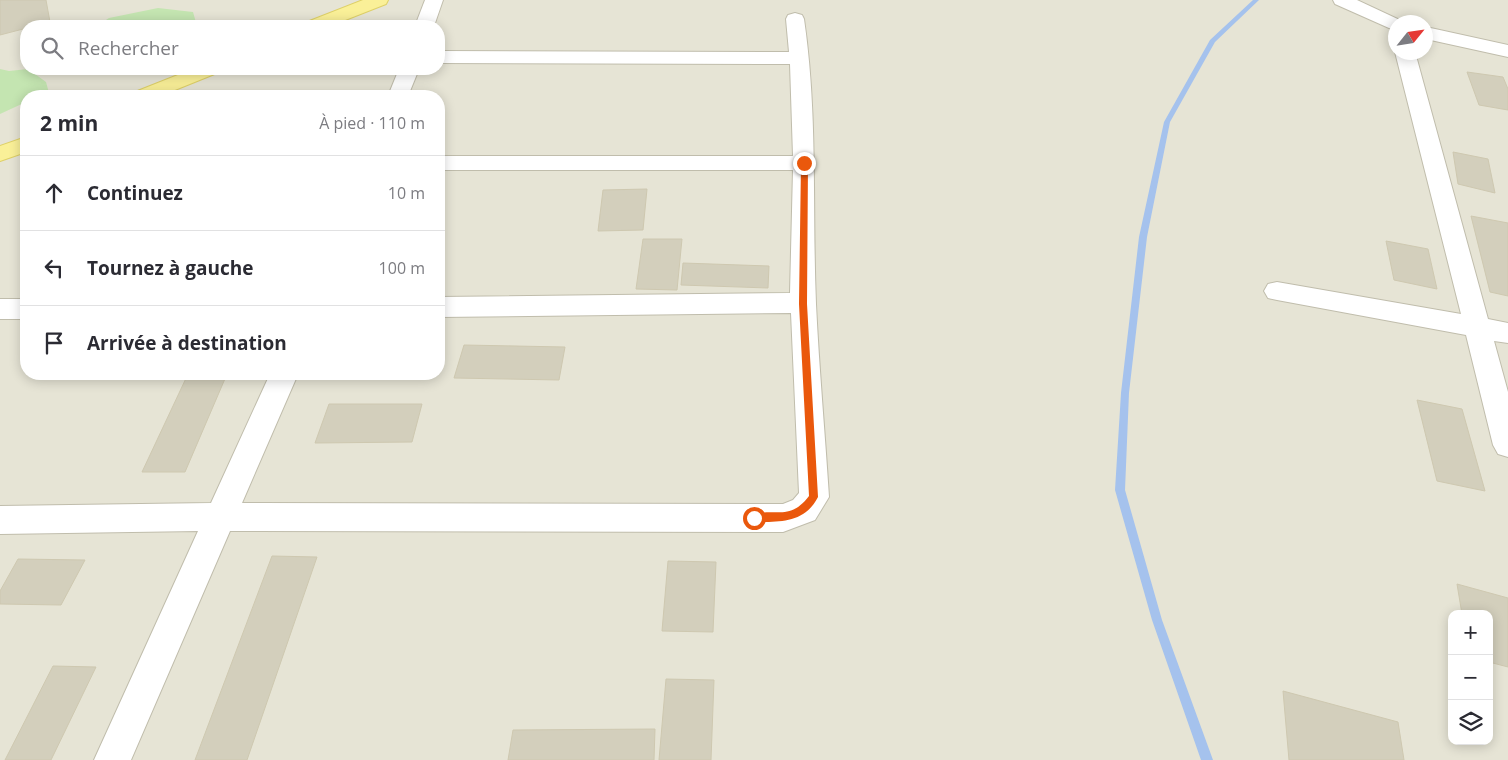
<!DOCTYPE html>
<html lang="fr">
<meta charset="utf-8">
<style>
body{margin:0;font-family:"Open Sans",sans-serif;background:#f7f7f7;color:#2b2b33}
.controls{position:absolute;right:15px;bottom:15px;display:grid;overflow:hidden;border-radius:10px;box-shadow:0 2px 12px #0003}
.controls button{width:45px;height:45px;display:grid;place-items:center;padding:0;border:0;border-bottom:1px solid #e1e1e2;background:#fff;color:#2b2b33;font:25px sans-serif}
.compass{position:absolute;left:1388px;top:15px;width:45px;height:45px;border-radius:50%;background:#fff;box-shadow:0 2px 12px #0003;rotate:60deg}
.stop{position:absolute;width:15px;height:15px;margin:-11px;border:4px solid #ea580c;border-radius:50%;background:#fff}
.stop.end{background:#ea580c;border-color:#fff;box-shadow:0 1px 5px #0008}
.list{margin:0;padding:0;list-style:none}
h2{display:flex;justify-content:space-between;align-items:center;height:65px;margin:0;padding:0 20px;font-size:21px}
h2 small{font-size:16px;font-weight:400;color:#7c7c81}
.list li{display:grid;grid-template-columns:32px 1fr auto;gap:15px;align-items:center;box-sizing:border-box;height:75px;padding:0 20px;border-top:1px solid #e1e1e2}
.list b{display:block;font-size:19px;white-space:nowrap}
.list em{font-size:16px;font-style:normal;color:#7c7c81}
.icon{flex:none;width:28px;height:28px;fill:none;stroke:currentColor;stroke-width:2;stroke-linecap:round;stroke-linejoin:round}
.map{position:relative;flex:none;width:1508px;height:760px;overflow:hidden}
.search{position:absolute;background:#fff;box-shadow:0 2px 12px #0003;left:20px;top:20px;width:425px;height:55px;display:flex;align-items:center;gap:12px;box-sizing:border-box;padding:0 18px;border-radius:20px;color:#7c7c81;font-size:19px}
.panel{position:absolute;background:#fff;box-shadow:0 2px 12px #0003;left:20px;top:90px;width:425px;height:290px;border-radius:20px}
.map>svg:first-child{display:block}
.residential{fill:#e6e4d5;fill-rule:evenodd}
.green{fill:#c4e5b1}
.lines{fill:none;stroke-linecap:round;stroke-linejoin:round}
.stream{fill:#a5c2ed;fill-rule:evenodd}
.building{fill:#d3cfbc;stroke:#cec8b0}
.minor-casing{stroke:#c0bdac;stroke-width:2}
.major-casing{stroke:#ded068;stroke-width:2}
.minor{fill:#fff;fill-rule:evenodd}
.major{fill:#faf098;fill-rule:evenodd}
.route{fill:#ea580c}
</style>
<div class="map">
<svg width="1508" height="760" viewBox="0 0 1508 760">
<rect width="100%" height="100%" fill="#f2f1e6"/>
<path class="residential" d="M0,0h1508v760h-1508zM1396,22h30v30h-30zM26,26h413v43h-413zM26,96h413v278h-413zM1452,614h37v127h-37z"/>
<g class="green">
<path d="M158,8l35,4 4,14h-100l12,-8z"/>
<path d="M0,69l9,2 19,-2 18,13 3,11 -8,3h-15v6l-26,12z"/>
</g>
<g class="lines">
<path class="stream" d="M1253,0h6l-44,42 -45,80 -23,115 -18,156 -4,97 37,130 51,140h-12l-49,-140 -37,-130 6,-97 18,-156 25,-115 46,-82z"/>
</g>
<g class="building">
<path d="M0,0h46l4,22 -50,13z"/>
<path d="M1467,72l36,5 5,12v21l-29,-5z"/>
<path d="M1453,152l35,7 7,34 -37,-9z"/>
<path d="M647,189l-4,41 -45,1 5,-41z"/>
<path d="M1471,216l37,7v73l-18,-4z"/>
<path d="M643,239h39l-5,51 -41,-1z"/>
<path d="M1386,241l42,8 9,40 -43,-9z"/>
<path d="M683,263l86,3 -1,22 -87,-3z"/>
<path d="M464,345l101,2 -6,33 -105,-2z"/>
<path d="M188,374h39l-42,98h-43z"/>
<path d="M1417,400l45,9 23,82 -48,-10z"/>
<path d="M329,404h93l-10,38 -97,1z"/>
<path d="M272,556l45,1 -70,203h-52z"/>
<path d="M18,559l67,1 -24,45 -61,-1v-13z"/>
<path d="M668,561l48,1 -3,70 -51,-1z"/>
<path d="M1457,584l51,14v69l-19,-5v-48h-27z"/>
<path d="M53,666l43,1 -45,93h-46z"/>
<path d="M666,679l48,1 -3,80h-52z"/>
<path d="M1283,691l115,31 6,38h-115z"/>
<path d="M655,729l-1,31h-146l5,-30z"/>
</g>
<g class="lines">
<g class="minor-casing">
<g id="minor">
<path d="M425,0h18l-9,26h-19z"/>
<path d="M1333,0h24l47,22h-8v8l-7,-2 -54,-24z"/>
<path d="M795,13l7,2 2,4c14,95 8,189 12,285 3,64 9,129 13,193l-14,23 -32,12 -553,-1 -99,229h-37l104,-229 -198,3v-28l211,-3 59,-129h28l-56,129 541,1 10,-4 6,-7 -8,-180 -352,4v-20l351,-4 3,-123h-354v-14h354l-3,-92 -351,-1v-12l350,1 -3,-33 2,-4z"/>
<path d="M1426,27l82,18v12l-82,-18z"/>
<path d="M1395,52h20l73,267 20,4v20l-14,-2 14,51v65l-10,-3 -5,-9 -27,-110 -189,-35 -9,-2 -4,-7 4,-7 9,-2 184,32z"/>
<path d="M399,69h20l-11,27h-20z"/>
<rect x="0" y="299" width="26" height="20"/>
</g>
</g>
<g class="major-casing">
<g id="major">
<path d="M363,0h25l-2,4 -56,22h-26l3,-4z"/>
<path d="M193,69h27l-3,4 -57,23h-28l3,-4z"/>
<path d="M26,137v15l-26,9v-15z"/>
</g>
</g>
<use href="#minor" class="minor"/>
<use href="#major" class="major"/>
</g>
<path class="route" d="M804,161l4,2 -1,141 11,193c-13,26 -38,25 -64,25l-3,-1v-6c25,-8 38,7 58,-19l-10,-192 2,-141z"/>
</svg>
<div class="controls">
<button>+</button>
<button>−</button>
<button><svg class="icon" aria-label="layers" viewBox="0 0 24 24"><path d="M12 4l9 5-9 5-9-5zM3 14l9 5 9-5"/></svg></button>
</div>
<svg class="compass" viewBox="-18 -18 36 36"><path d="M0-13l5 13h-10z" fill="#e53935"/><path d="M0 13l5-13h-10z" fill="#7c7c81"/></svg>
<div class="stop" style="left:754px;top:518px"></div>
<div class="stop end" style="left:804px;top:163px"></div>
<div class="search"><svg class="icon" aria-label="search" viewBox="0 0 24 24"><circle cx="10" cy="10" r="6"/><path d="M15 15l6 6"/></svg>Rechercher</div>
<section class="panel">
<h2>2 min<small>À pied · 110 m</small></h2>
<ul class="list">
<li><svg class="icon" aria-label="ahead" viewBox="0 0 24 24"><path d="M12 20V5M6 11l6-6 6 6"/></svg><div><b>Continuez</b></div><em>10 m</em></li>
<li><svg class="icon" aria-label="left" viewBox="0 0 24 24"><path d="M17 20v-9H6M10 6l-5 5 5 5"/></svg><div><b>Tournez à gauche</b></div><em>100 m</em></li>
<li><svg class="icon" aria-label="arrive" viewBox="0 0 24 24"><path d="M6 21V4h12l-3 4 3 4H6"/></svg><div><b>Arrivée à destination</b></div></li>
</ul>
</section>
</div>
